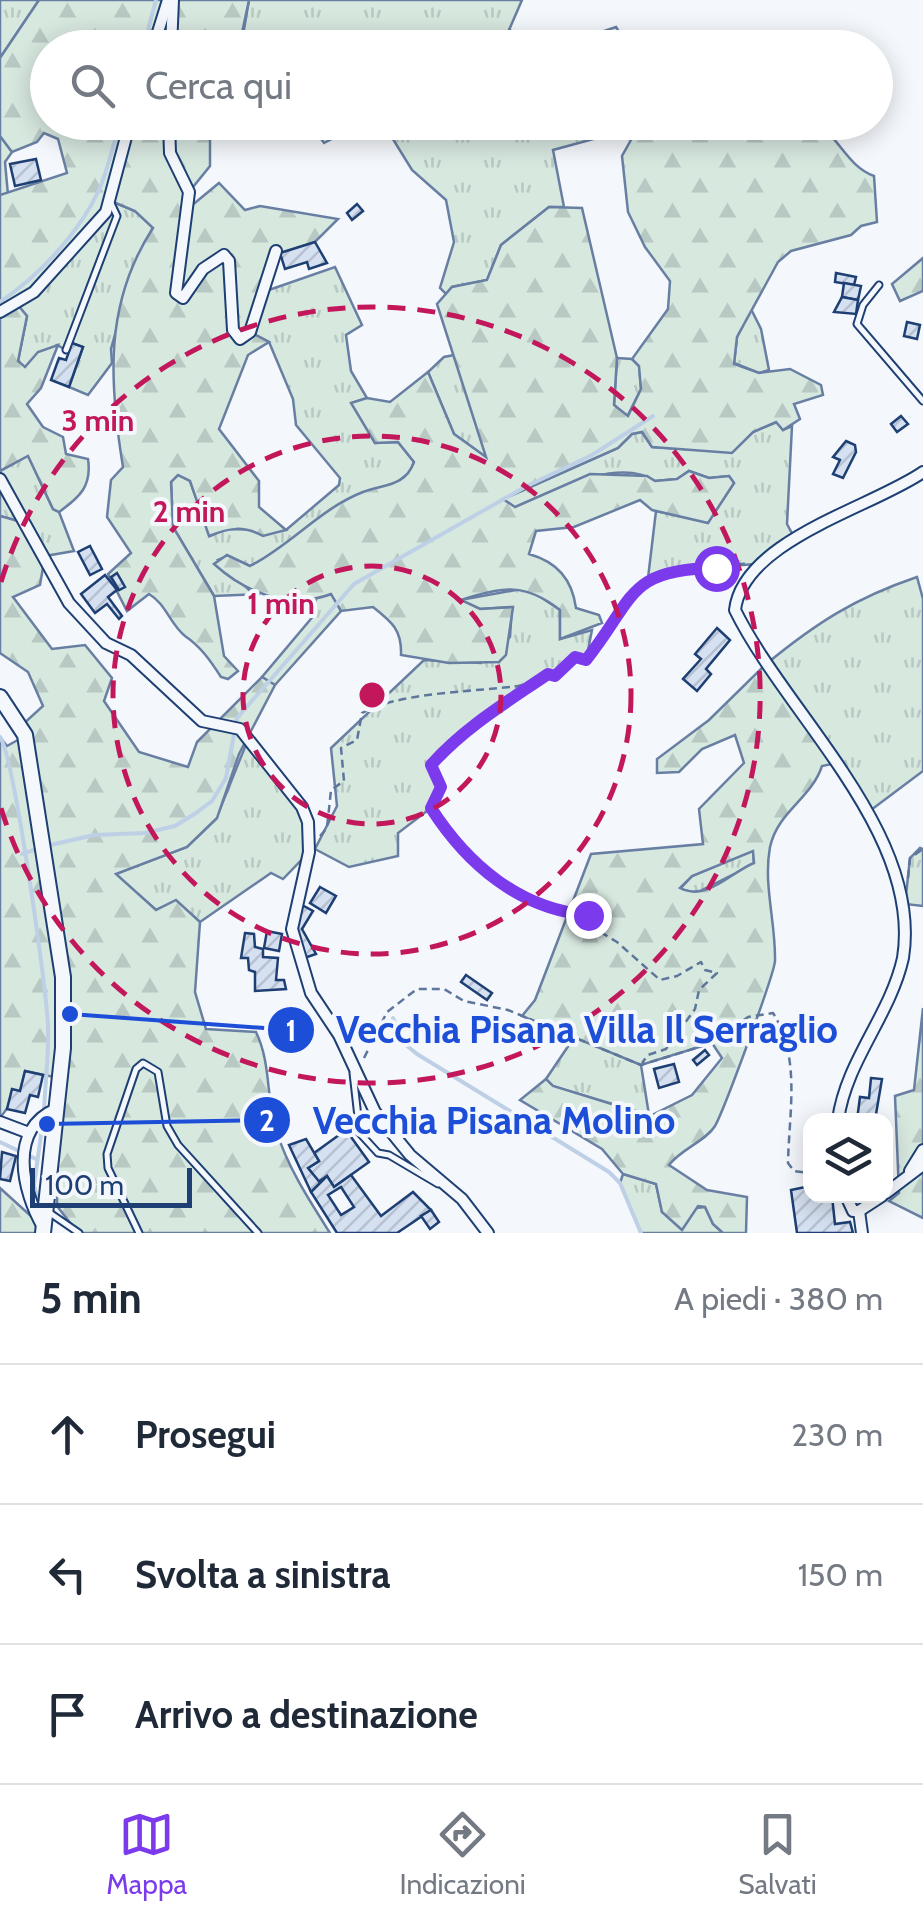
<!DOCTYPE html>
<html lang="it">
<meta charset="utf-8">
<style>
body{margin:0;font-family:Cabin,sans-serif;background:#f2f2f3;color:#1f2937}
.controls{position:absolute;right:30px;bottom:30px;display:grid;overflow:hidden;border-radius:20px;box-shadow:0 5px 25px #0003}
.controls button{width:90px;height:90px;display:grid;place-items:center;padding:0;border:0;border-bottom:2px solid #e0e1e3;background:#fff;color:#1f2937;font:50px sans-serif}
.scale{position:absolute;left:30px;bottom:25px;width:162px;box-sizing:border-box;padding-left:10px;border:5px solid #1d3f73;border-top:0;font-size:28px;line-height:35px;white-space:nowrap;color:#1d3f73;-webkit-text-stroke:8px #f4f7fb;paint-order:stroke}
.stop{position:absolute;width:30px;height:30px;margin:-22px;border:8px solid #7c3aed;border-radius:50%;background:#fff}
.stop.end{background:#7c3aed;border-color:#fff;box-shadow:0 2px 10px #0008}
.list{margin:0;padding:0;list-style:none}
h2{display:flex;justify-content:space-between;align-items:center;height:130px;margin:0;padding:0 40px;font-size:42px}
h2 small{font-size:32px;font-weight:400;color:#747a83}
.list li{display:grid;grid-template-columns:65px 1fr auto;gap:30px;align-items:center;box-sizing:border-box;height:140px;padding:0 40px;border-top:2px solid #e0e1e3}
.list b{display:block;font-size:38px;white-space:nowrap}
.list em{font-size:32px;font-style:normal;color:#747a83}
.icon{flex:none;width:55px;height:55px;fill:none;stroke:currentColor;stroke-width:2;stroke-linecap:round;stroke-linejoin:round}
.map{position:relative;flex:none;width:923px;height:1233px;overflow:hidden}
.search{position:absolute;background:#fff;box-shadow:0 5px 25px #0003;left:30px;right:30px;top:30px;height:110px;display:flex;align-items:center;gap:25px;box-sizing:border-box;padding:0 35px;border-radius:55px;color:#747a83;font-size:38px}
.sheet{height:550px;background:#fff}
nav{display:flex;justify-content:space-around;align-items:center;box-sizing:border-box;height:140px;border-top:2px solid #e0e1e3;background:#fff;font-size:28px;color:#747a83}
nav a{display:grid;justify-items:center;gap:5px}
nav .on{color:#7c3aed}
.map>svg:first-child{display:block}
.grass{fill:url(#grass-tufts);stroke:#687fa3;stroke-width:2.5}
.forest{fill:url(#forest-firs);stroke:#687fa3;stroke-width:2.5;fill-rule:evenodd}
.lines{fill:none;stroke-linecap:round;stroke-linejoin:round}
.stream{stroke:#bed0e5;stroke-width:4}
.building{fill:url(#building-hatch);stroke:#1d3f73;stroke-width:2.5;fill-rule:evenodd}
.service-casing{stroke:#1d3f73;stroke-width:9}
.minor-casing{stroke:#1d3f73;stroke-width:14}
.secondary-casing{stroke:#1d3f73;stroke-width:18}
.path{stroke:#5e769c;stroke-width:2.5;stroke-dasharray:8 5;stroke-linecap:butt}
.service{stroke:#f4f7fb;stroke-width:5}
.minor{stroke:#f4f7fb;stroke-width:10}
.secondary{stroke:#f4f7fb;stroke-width:14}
.route{stroke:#7c3aed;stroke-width:12}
.ring{fill:none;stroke:#c2185b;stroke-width:5;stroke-dasharray:18 12}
.centre{fill:#c2185b;stroke:#f4f7fb;stroke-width:5}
.ring-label{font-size:30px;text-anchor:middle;font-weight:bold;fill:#c2185b;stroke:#f4f7fb;stroke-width:8;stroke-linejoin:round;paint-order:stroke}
.leader{fill:none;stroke:#1d4ed8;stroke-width:4}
.callout-dot{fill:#1d4ed8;stroke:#f4f7fb;stroke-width:4}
.mark-label{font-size:30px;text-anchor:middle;font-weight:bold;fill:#fff}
.callout-label{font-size:38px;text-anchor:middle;font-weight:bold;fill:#1d4ed8;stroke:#f4f7fb;stroke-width:8;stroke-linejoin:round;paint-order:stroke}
</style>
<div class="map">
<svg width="923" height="1233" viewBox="0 0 923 1233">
<defs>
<pattern id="grass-tufts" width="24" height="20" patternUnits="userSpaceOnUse" patternTransform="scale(2.5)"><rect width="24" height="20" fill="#d7e8df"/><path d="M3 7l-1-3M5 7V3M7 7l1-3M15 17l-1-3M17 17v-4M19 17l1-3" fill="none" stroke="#b8c8c3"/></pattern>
<pattern id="forest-firs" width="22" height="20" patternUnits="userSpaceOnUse" patternTransform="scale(2.5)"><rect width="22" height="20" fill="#d7e8df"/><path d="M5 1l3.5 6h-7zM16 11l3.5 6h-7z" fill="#b8c8c3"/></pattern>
<pattern id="building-hatch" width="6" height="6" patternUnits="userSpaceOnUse" patternTransform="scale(2.5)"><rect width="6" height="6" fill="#d5e0f0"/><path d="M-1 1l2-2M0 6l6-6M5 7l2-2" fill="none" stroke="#b6c1d1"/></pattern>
</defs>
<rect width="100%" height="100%" fill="#f4f7fb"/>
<g class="grass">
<path d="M0,0h39l-39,58z"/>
<path d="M249,0h273l-13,30 36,17 -295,1 -8,-7z"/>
<path d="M616,27l13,20h-73z"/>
<path d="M310,123h53l-39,20z"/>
<path d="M383,123h279l-19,3 -15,13 -9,-7 -66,18 11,57h-15l-48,38 -14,35 -35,7 -6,7 -6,-6 14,-46 -8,-42 -34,-30z"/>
<path d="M0,136l12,16 -7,10 3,33h-8z"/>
<path d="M108,200l27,11 18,16 -21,47 -21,75 1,14 -24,32 -19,-8 14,-40 -14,-5 -3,8 -9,-5 -33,23 -6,-7 9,-45 -10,-11z"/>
<path d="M335,267l27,58 -16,10 5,36 16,27 -15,5 23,40 23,-1 16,20 -4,10 -15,12 -42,13 -88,61 -15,8 -23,-10 -9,4 32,31 10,3 -46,2 -41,-69 -2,-46 7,-6 12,6 20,55 16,-7 60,1 53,-45 1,-7 -44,-53 -3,-26 -24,-57 -19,-10 13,-40z"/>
<path d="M751,309l10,20 8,41 -10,3 -25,-10 3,-26z"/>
<path d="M454,355l33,103 -33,-24 -26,-62 16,-15z"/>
<path d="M617,358l15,1 7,7 2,23 -14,28 -13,-12z"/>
<path d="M777,422l6,8 9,-4 -5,98 7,13 -38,27 -91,7 -17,7 8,-67 52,11 26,-39 -5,-7 -20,2 -20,-7 -12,8 -22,2c-37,-25 -104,11 -140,27l-12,-9 115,-51 14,-14 10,-2 10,15 80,5 21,-20z"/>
<path d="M28,455l25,54 6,3 15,39 -29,5 -20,-33 -25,-7v-45z"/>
<path d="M917,577l6,22v172l-52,39 -106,-145c51,-42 90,-67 152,-88z"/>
<path d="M527,588l33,22v29l32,-9 -6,30 -11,-3 -20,19c-27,-6 -104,67 -123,89l9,22 -10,21 -33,25v23l-49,11 -34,-18 22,-43 -6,-58 93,-88 57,3 29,-26 2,-30 -32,2 -20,-9z"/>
<path d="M332,594l9,17 -66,74 -13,-8 53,-63 1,-16z"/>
<path d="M249,737l53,70 7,45 -26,27 -12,-6 -71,49 -24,-21 -20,9 -41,-36 72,-27 29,-28z"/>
<path d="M920,848l3,1v57l-18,-2 5,-46z"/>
<path d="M753,850l1,14 -58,29 -16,-4 12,-13z"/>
<path d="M579,1038l62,27 8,50 -97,-29 -6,-7 23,-34z"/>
<path d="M623,1174l33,10 6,28 43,-5 8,17 10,9h-82l-21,-50z"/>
</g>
<g class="forest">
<path d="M39,0h210l-10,47h-20l-6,-6 -3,7h-162v74l162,1v43l-21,26 1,15 29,-24 26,27 15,-4 78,13 -23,23 -35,11 -30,79 19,10 -21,13 -29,74 40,52v26l27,23 -23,6c-20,-11 -34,-8 -54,0l-19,-55 -12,-6 -7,7 2,45 41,69 10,60 14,15 -10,8 -7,-2c-11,-17 -20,-30 -36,-41 -15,-12 -19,-32 -36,-42l-22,17 -19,-37 23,-21 -24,-36 4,-37 12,-13c-14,-85 -19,-164 30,-239l-18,-17 -26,-11 -3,12 -88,93 9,11 -9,45 7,6 13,-15 20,-7 -17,43 -14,16 16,23 20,10 3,17 22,5c4,27 -8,38 -29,53l-6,-3 -25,-53 -28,15v-276l67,-22 -9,-34 -14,-6 -7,9 -25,10 -12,-16v-78z"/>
<path d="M662,122l93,1c17,13 41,5 61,0 23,14 32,44 58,53l3,46 -16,4 -10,9 -60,16 -13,11 -41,75 -3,27 25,9 31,-4 31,16 2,10 -29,9 6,15 -17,11 -7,-8 -23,10 -21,21 -80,-6 -10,-15 -10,2 -14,14 -115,51 12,8 75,-33 57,2 8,5 22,-2 12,-8 20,7 20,-2 5,7 -26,40 -56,-13 -12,-10 -66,27 -38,4 -7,23c28,8 43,25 47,54l23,7 3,8 -42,16v-29c-34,-27 -57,-24 -99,-10l19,9 33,-2 -7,48 -7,7 -50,1 -48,-8c1,-25 -9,-33 -28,-48l-32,4 -10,-17c-42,16 -85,-1 -117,-30l13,-9 23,11c40,-20 71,-58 113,-74 21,-8 42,-5 51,-30l-16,-20 -23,1 -24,-40 16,-5 23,4 38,-30 26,62 32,23 -49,-153 15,-17 35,-7 14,-35 48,-38 33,1 35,150 -3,47 14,11 13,-27 -2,-23 -7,-7 36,-50 2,-28 -25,-34 -17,-35 -6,-56 14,-25z"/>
<path d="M923,258v33l-23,10 -8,-17z"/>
<path d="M0,516l25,7 20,33 -5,29 -27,12 39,52 33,-4 27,33 -8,23 35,51 49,15 9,-25 65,-65 13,8 -36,69 -22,64 -30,29 -71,27 40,36 20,-10 24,22 -5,70 11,37 50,3c15,31 10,65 20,98 12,38 33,70 54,103h-252l-21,-27 2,-128 -34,-7 -5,20 -20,27v-381l7,9 18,-10 -4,-10 22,-20 -15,-34 -28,-19z"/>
<path d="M765,665l72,98 -15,3c-11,33 -44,45 -52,81 -7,38 6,76 5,114 -1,14 -51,149 -60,165 -9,15 -34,23 -46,39l38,25 40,7 -1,36h-23l-10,-9 -8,-17 -7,-1 -16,24 -20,-18 -6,-28 -33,-10 -21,-25 -82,-49 26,-21 7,7 97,30 42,-21 30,-37 -10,-15 -71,22 -119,-49 13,-16 56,-146 112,-10 -4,-35 45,-46 -9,-28 -33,14 -23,23 -22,1v-14l52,-39zM753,851l1,12c-23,9 -47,39 -74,25l12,-12z"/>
<path d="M923,1008v210l-34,-17 10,-8 -4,-97 19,-6z"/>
<path d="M0,1188l43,39v6h-43z"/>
</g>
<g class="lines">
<g class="stream">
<path d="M143,48l13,-48"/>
<path d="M0,302c39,-26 79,-69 99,-112 9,-20 14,-46 21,-68"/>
<path d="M0,737c14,19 47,254 48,289 1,29 -3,57 -4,86"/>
<path d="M46,846l48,-11 51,-2 30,-7 21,-13 16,-12 14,-23 11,-60 117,-134 171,-97 67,-32 61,-39"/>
<path d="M22,854l15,-5"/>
<path d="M393,1018l13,27 11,9 192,118 11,11 21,50"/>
<path d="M0,1142l36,17"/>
<path d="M38,1201l-4,-16 9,-64"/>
</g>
</g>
<g class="building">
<path d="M655,33l6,4 3,-4 19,15h-35z"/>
<path d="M36,159l5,21 -26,6 -5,-22z"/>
<path d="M357,204l6,7 -11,9 -5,-7z"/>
<path d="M315,242l12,21 -18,6 -2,-7 -22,7 -5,-16z"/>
<path d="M836,273l20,4 -2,8 -19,-3z"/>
<path d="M844,283l17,3 -3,14 -16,-3z"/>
<path d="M842,297l16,3 -2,14 -22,-2z"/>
<path d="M907,322l13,3 -3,14 -13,-3z"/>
<path d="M72,343l11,4 -14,40 -18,-7 8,-22 7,2z"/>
<path d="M901,416l7,8 -11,8 -6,-8z"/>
<path d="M846,441l9,4 1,7 -13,26 -10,-4 7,-14 -7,-3z"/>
<path d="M90,546l12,23 -12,6 -12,-23z"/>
<path d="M117,573l8,14 -6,3 -8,-13z"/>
<path d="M105,575l12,15 -9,7 14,19 -3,3 -12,-15 -12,9 -14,-19z"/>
<path d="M717,628l13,12 -24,29 5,5 -14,17 -14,-12 18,-20 -6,-5z"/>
<path d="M320,887l16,9 -10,17 -16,-10z"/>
<path d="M302,905l11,6 -11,18 14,25 -15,5 -7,-36z"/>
<path d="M267,931l15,3 -3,17 -15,-3z"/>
<path d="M245,933l9,1 1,13 8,2v8l15,1 -2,22h8l2,9 -31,2v-19l-6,-2 -1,-12h-7z"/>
<path d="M466,975l26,18 -5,7 -26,-18z"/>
<path d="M705,1050l4,5 -12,10 -4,-5z"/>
<path d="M674,1064l5,18 -20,6 -5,-19z"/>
<path d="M25,1071l18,4 -5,22 -8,-2 -5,18 -18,-4 5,-20 8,2z"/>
<path d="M871,1078l11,1 -7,41h-18l3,-23 9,1z"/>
<path d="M346,1130l23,32 -35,25 -7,-11 -9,6 -10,-14 11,-7 -5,-8z"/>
<path d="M306,1139l13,22 -11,7 14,17 -11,7 -22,-47z"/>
<path d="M2,1152l14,4 -6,25 -10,-2z"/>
<path d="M351,1175l30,41 32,-24 18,18 -34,23h-60l-26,-41 16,-16 7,11zM341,1187l13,20 -13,8 -13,-20z"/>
<path d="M810,1186v10h22l3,28 15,-2 3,11h-56l-6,-43z"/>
<path d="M431,1210l8,12 -9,7 -9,-13z"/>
</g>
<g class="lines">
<g class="service-casing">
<g id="service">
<path d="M879,285l-16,20 -6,19 66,77"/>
<path d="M66,350l51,-134 -7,-15"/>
<path d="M353,1073l5,44 -3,11 23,25 11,2 49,29"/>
<path d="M47,1211l32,22"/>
<path d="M139,1233l-31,-65 -1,-14 29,-85 7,-6 15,9 9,54 11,19 80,88"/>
</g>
</g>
<g class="minor-casing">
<g id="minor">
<path d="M153,48l15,-48"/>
<path d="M171,48l2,-48"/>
<path d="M169,122l1,31 19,39 -13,101 7,5 20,-29 21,-14 5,6 4,69 7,9 10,-7 26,-81"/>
<path d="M0,312l34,-20 72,-80 24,-90"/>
<path d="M0,479l69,124 37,40 25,12 71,66 38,8 62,78 6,15 1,30 -17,77 19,64 28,42 36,77 35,43 52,44 26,34"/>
<path d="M838,1120c8,-59 52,-104 65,-162 20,-125 -117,-244 -168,-348 8,-70 138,-103 188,-138"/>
<path d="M0,1122l29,11"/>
<path d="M910,1171l13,-21"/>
<path d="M886,1193l37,-28"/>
<path d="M846,1196l7,15h6l3,22"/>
<path d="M859,1211l23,-15"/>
<path d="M43,1227c-21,-36 -35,-98 13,-118"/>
</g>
</g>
<g class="secondary-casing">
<path id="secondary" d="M0,697l25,38 38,242v71l-20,185"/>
</g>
<g class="path">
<path d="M524,685l-75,60 -18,20 10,22 -10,21c37,56 87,101 157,107l4,12 25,15 43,38 17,-4 24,-14 4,8 12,3 -18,17 -4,19 -29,40 -18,6 -6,8"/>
<path d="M320,836l7,-8 4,-38 13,-9 -3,-33 16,-8 5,-27c38,-21 110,-21 156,-27 13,-2 25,-13 37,-10l20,-19 11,3c46,-57 39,-89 123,-92 13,0 25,-5 39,-4"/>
<path d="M908,878l2,-20 13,-9"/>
<path d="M364,1058l23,-46 30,-23h27l20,12 44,9 133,55 71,-22 36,-26 25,-4c28,45 16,99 15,150l6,8 16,2"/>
</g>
<use href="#service" class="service"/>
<use href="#minor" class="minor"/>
<use href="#secondary" class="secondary"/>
</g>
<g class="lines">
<path class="route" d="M588,915c-69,-6 -121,-51 -157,-107l10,-21 -10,-22c34,-38 76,-63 117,-91l7,2 20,-19 11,3c49,-61 40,-91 130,-92"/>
</g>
<g class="ring">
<circle cx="372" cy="695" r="129"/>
<circle cx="372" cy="695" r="259"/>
<path d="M1 582A388 388 0 1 1 1 808"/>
</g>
<circle cx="372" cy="695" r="15" class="centre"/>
<g class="ring-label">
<text x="98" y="431">3 min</text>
<text x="189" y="522">2 min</text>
<text x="281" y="614">1 min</text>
</g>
<path class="leader" d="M70 1014L291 1030M47 1124L267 1120"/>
<g class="callout-dot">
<circle cx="70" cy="1014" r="10"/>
<circle cx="47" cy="1124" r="10"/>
<circle cx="291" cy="1030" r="25"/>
<circle cx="267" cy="1120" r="25"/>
</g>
<g class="mark-label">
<text x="291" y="1041">1</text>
<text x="267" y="1131">2</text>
</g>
<g class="callout-label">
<text x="587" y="1043">Vecchia Pisana Villa Il Serraglio</text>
<text x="494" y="1134">Vecchia Pisana Molino</text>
</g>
</svg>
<div class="controls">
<button><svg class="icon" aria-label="layers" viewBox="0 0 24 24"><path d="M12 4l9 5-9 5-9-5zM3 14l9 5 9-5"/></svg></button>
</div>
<div class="scale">100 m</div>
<div class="stop" style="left:716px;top:568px"></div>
<div class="stop end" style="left:588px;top:915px"></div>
<div class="search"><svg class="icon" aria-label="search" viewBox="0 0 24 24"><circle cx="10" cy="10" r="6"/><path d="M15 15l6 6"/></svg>Cerca qui</div>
</div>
<section class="sheet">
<h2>5 min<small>A piedi · 380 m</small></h2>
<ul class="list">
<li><svg class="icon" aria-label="ahead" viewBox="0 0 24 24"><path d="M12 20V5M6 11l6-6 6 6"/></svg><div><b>Prosegui</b></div><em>230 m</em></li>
<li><svg class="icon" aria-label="left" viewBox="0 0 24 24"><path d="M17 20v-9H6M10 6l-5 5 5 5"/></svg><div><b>Svolta a sinistra</b></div><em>150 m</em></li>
<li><svg class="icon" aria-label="arrive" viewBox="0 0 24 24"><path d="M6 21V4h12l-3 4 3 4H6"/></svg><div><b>Arrivo a destinazione</b></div></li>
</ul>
</section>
<nav>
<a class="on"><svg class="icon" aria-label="map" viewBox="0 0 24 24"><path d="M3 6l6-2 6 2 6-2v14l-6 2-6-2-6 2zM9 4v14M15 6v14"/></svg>Mappa</a>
<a><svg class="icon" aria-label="directions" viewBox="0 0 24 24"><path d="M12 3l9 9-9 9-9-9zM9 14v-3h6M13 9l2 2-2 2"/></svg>Indicazioni</a>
<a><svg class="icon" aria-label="saved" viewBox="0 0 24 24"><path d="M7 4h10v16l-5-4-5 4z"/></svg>Salvati</a>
</nav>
